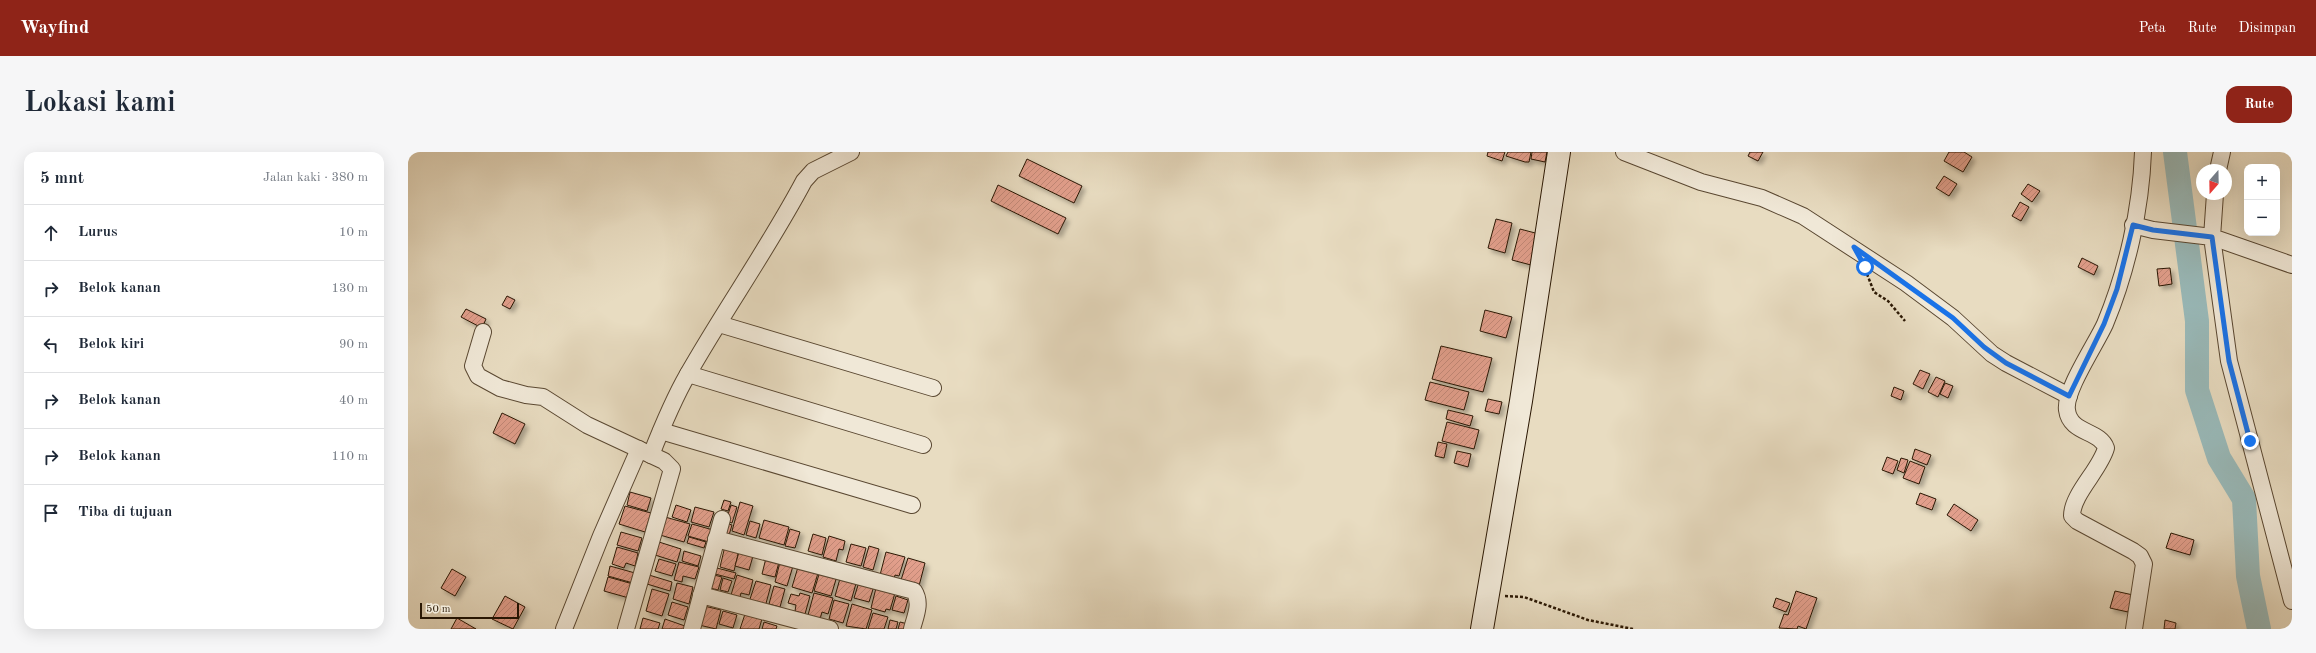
<!DOCTYPE html>
<html lang="id">
<meta charset="utf-8">
<style>
body{margin:0;font-family:"Old Standard TT",serif;background:#f6f6f7;color:#1f2937}
.controls{position:absolute;right:12px;top:12px;display:grid;overflow:hidden;border-radius:8px;box-shadow:0 4px 16px #0002}
.controls button{width:36px;height:36px;display:grid;place-items:center;padding:0;border:0;border-bottom:1px solid #e0e1e3;background:#fff;color:#1f2937;font:20px sans-serif}
.compass{position:absolute;left:1788px;top:12px;width:36px;height:36px;border-radius:50%;background:#fff;box-shadow:0 4px 16px #0002;rotate:200deg}
.scale{position:absolute;left:12px;bottom:10px;width:99px;box-sizing:border-box;padding-left:4px;border:2px solid #2a1703;border-top:0;font-size:11px;line-height:14px;white-space:nowrap;color:#2a1703;-webkit-text-stroke:3px #f0e8d7;paint-order:stroke}
.stop{position:absolute;width:12px;height:12px;margin:-9px;border:3px solid #1a73e8;border-radius:50%;background:#fff}
.stop.end{background:#1a73e8;border-color:#fff;box-shadow:0 1px 4px #0008}
.list{margin:0;padding:0;list-style:none}
h2{display:flex;justify-content:space-between;align-items:center;height:52px;margin:0;padding:0 16px;font-size:17px}
h2 small{font-size:13px;font-weight:400;color:#747a83}
.list li{display:grid;grid-template-columns:26px 1fr auto;gap:12px;align-items:center;box-sizing:border-box;height:56px;padding:0 16px;border-top:1px solid #e0e1e3}
.list b{display:block;font-size:15px;white-space:nowrap}
.list em{font-size:13px;font-style:normal;color:#747a83}
.icon{flex:none;width:22px;height:22px;fill:none;stroke:currentColor;stroke-width:2;stroke-linecap:round;stroke-linejoin:round}
.map{position:relative;flex:none;width:1884px;height:477px;overflow:hidden;border-radius:12px}
header{display:flex;align-items:center;gap:24px;box-sizing:border-box;height:56px;padding:0 20px;background:#8f2418;color:#fff}
header strong{font-size:19px}
nav{display:flex;gap:22px;margin-inline-start:auto;font-size:14px}
.intro{display:flex;align-items:center;justify-content:space-between;box-sizing:border-box;height:96px;padding:0 24px}
h1{margin:0;font-size:28px}
.button{padding:10px 18px;border-radius:12px;background:#8f2418;color:#fff;font-size:14px;font-weight:700}
main{display:flex;gap:24px;padding:0 24px}
aside{flex:1;background:#fff;border-radius:12px;box-shadow:0 4px 16px #0002}
.map>svg:first-child{display:block}
.lines{fill:none;stroke-linecap:round;stroke-linejoin:round}
.river{stroke:#99baba;stroke-width:24}
.building{fill:url(#building-hatch);stroke:#2a1703;filter:url(#shadow)}
.minor-casing{stroke:#5a4832;stroke-width:18}
.secondary-casing{stroke:#2a1703;stroke-width:24}
.path{stroke:#2a1703;stroke-width:2.5;stroke-dasharray:3 2;stroke-linecap:butt}
.minor{stroke:#f0e8d7;stroke-width:16}
.secondary{stroke:#f0e8d7;stroke-width:22}
.route{stroke:#1a73e8;stroke-width:5}
</style>
<header>
<strong>Wayfind</strong>
<nav><a>Peta</a><a>Rute</a><a>Disimpan</a></nav>
</header>
<div class="intro"><h1>Lokasi kami</h1><a class="button">Rute</a></div>
<main>
<aside>
<h2>5 mnt<small>Jalan kaki · 380 m</small></h2>
<ul class="list">
<li><svg class="icon" aria-label="ahead" viewBox="0 0 24 24"><path d="M12 20V5M6 11l6-6 6 6"/></svg><div><b>Lurus</b></div><em>10 m</em></li>
<li><svg class="icon" aria-label="right" viewBox="0 0 24 24"><path d="M7 20v-9h11M14 6l5 5-5 5"/></svg><div><b>Belok kanan</b></div><em>130 m</em></li>
<li><svg class="icon" aria-label="left" viewBox="0 0 24 24"><path d="M17 20v-9H6M10 6l-5 5 5 5"/></svg><div><b>Belok kiri</b></div><em>90 m</em></li>
<li><svg class="icon" aria-label="right" viewBox="0 0 24 24"><path d="M7 20v-9h11M14 6l5 5-5 5"/></svg><div><b>Belok kanan</b></div><em>40 m</em></li>
<li><svg class="icon" aria-label="right" viewBox="0 0 24 24"><path d="M7 20v-9h11M14 6l5 5-5 5"/></svg><div><b>Belok kanan</b></div><em>110 m</em></li>
<li><svg class="icon" aria-label="arrive" viewBox="0 0 24 24"><path d="M6 21V4h12l-3 4 3 4H6"/></svg><div><b>Tiba di tujuan</b></div></li>
</ul>
</aside>
<div class="map">
<svg width="1884" height="477" viewBox="0 0 1884 477">
<defs>
<pattern id="building-hatch" width="6" height="6" patternUnits="userSpaceOnUse"><rect width="6" height="6" fill="#e29f8c"/><path d="M-1 1l2-2M0 6l6-6M5 7l2-2" fill="none" stroke="#c28877"/></pattern>
<filter id="shadow"><feDropShadow dx="3.5" dy="3.5" stdDeviation="2" flood-color="#0004"/></filter>
</defs>
<rect width="100%" height="100%" fill="#e8dcc1"/>
<filter id="stains"><feTurbulence type="fractalNoise" baseFrequency=".005" numOctaves="4"/><feColorMatrix values="0 0 0 0 .2 0 0 0 0 .09 0 0 0 0 .02 0 0 0 .5 -.17"/></filter>
<radialGradient id="worn" r=".72"><stop offset=".6" stop-color="#630" stop-opacity="0"/><stop offset="1" stop-color="#630" stop-opacity=".3"/></radialGradient>
<g class="lines">
<path class="river" d="M1767,0l22,169v69l22,68 25,41 4,77 11,53"/>
</g>
<g class="building">
<path d="M1080,0h17l-3,9 -15,-5z"/>
<path d="M1100,0h23l-2,10h-4l-19,-6z"/>
<path d="M1124,0h15l-2,10 -14,-3z"/>
<path d="M1342,0h13l-5,9 -10,-5z"/>
<path d="M1541,0h15l8,5 -9,15 -19,-11z"/>
<path d="M619,7l55,27 -8,17 -55,-27z"/>
<path d="M1536,24l13,8 -8,12 -13,-8z"/>
<path d="M1620,32l12,7 -8,11 -11,-8z"/>
<path d="M590,33l68,33 -8,16 -67,-33z"/>
<path d="M1612,50l9,5 -8,14 -9,-5z"/>
<path d="M1088,67l16,4 -7,30 -17,-5z"/>
<path d="M1112,77l19,5 -8,31 -19,-5z"/>
<path d="M1674,106l16,8 -4,9 -16,-8z"/>
<path d="M1762,116l2,16 -13,2 -2,-17z"/>
<path d="M99,144l8,4 -5,9 -8,-4z"/>
<path d="M58,157l20,10 -4,9 -21,-11z"/>
<path d="M1077,158l27,7 -6,21 -26,-7z"/>
<path d="M1033,194l51,12 -9,34 -51,-13z"/>
<path d="M1512,218l10,4 -7,15 -10,-5z"/>
<path d="M1528,225l9,4 -7,16 -10,-5z"/>
<path d="M1022,230l39,10 -5,18 -39,-10z"/>
<path d="M1537,231l8,3 -5,12 -8,-4z"/>
<path d="M1486,235l10,4 -3,9 -10,-4z"/>
<path d="M1080,247l14,3 -3,12 -14,-3z"/>
<path d="M1040,258l25,6 -3,10 -24,-7z"/>
<path d="M94,261l23,11 -10,20 -22,-11z"/>
<path d="M1039,270l32,8 -5,19 -32,-8z"/>
<path d="M1030,290l9,2 -3,14 -9,-2z"/>
<path d="M1507,297l16,6 -4,10 -15,-6z"/>
<path d="M1049,299l14,3 -3,13 -14,-4z"/>
<path d="M1479,305l11,4 -5,13 -11,-4z"/>
<path d="M1493,306l7,2 -4,13 -7,-3z"/>
<path d="M1502,309l15,6 -6,17 -16,-6z"/>
<path d="M222,340l21,6 -4,13 -20,-6z"/>
<path d="M1512,341l16,6 -4,11 -16,-6z"/>
<path d="M316,348l7,2 -3,9 -7,-2z"/>
<path d="M332,350l13,4 -9,29 -12,-4z"/>
<path d="M1546,352l24,16 -7,11 -24,-16z"/>
<path d="M268,353l15,5 -4,12 -15,-5z"/>
<path d="M323,353l6,2 -5,16 -6,-2z"/>
<path d="M217,354l26,7 -6,19 -26,-8z"/>
<path d="M287,355l19,5 -5,15 -18,-5z"/>
<path d="M257,365l25,7 -6,18 -24,-7z"/>
<path d="M356,368l25,7 -5,18 -25,-7z"/>
<path d="M342,369l10,3 -4,14 -10,-3z"/>
<path d="M318,371l6,2 -3,10 -6,-2z"/>
<path d="M284,372l21,6 -4,12 -21,-6z"/>
<path d="M382,377l10,3 -5,16 -10,-2z"/>
<path d="M213,380l21,6 -4,13 -21,-6z"/>
<path d="M1763,381l23,7 -4,15 -24,-7z"/>
<path d="M405,382l13,4 -4,17 -14,-4z"/>
<path d="M421,384l16,5 -2,9 -4,-1 -3,12 -13,-4z"/>
<path d="M281,385l17,5 -2,6 -17,-5z"/>
<path d="M251,390l22,7 -4,13 -22,-7z"/>
<path d="M443,392l15,4 -5,18 -15,-4z"/>
<path d="M317,394l14,4 -5,21 -14,-4z"/>
<path d="M461,394l10,3 -6,21 -10,-3z"/>
<path d="M209,395l21,6 -3,13 -9,-3 -2,5 -12,-4z"/>
<path d="M276,399l17,5 -3,10 -16,-5z"/>
<path d="M331,400l14,4 -4,14 -14,-4z"/>
<path d="M478,400l19,5 -6,19 -4,-1 -1,4 -14,-4z"/>
<path d="M358,406l13,4 -4,15 -13,-3z"/>
<path d="M500,406l17,5 -6,23 -18,-6z"/>
<path d="M251,407l17,5 -4,12 -17,-5z"/>
<path d="M271,410l20,5 -4,12 -12,-3 -1,6 -8,-2z"/>
<path d="M372,410l13,4 -6,20 -12,-4z"/>
<path d="M202,414l25,7 -2,10 -25,-7z"/>
<path d="M390,415l20,6 -6,20 -20,-6z"/>
<path d="M309,416l19,5 -2,6 -19,-5z"/>
<path d="M44,417l14,8 -11,19 -14,-8z"/>
<path d="M412,419l17,5 -6,20 -17,-5z"/>
<path d="M241,423l23,7 -2,9 -23,-7z"/>
<path d="M306,423l8,2 -4,13 -8,-2z"/>
<path d="M329,423l16,5 -4,15 -8,-2 -1,4 -9,-2z"/>
<path d="M433,423l16,5 -6,21 -16,-5z"/>
<path d="M200,425l25,7 -4,14 -25,-7z"/>
<path d="M315,426l9,3 -4,11 -8,-2z"/>
<path d="M348,429l15,4 -6,22 -16,-5z"/>
<path d="M451,430l15,4 -5,16 -15,-4z"/>
<path d="M269,431l16,4 -4,17 -16,-5z"/>
<path d="M366,434l11,3 -5,18 -11,-3z"/>
<path d="M468,436l19,5 -5,17 -4,-1 -1,3 -14,-4z"/>
<path d="M244,437l17,5 -7,22 -16,-5z"/>
<path d="M1388,439l21,7 -11,31 -8,-3 -1,3 -18,-1 5,-14 4,1z"/>
<path d="M1707,439l18,4 -5,17 -18,-4z"/>
<path d="M392,441l10,3 -5,18 -10,-3 1,-6 -8,-2 3,-9 8,2z"/>
<path d="M406,441l19,5 -5,16 -6,-2 -2,7 -12,-4z"/>
<path d="M97,444l20,11 -12,22 -21,-10z"/>
<path d="M488,444l12,4 -4,13 -12,-3z"/>
<path d="M1368,446l14,5 -4,9 -13,-5z"/>
<path d="M426,448l15,4 -6,19 -14,-4z"/>
<path d="M264,450l16,5 -4,13 -16,-5z"/>
<path d="M444,452l20,6 -6,19 -20,-3z"/>
<path d="M296,454l17,4 -5,19 -17,-4z"/>
<path d="M315,459l14,4 -4,13 -14,-4z"/>
<path d="M465,461l15,4 -4,12h-16z"/>
<path d="M337,462l17,5 -3,10h-19z"/>
<path d="M49,466l19,11h-25z"/>
<path d="M235,466l17,5 -2,6h-18z"/>
<path d="M257,467l20,7 -1,3h-22z"/>
<path d="M482,468l8,2 -2,7h-8z"/>
<path d="M1757,468l11,3 -1,6h-11z"/>
<path d="M356,470l13,4 -1,3h-14z"/>
<path d="M492,470l8,2 -2,5h-8z"/>
</g>
<g class="lines">
<g class="minor-casing">
<g id="minor">
<path d="M1216,0l77,30 61,16 41,18 103,67 47,35 39,36 14,9 63,33"/>
<path d="M1810,18l4,-18"/>
<path d="M1807,42l-3,43 80,28"/>
<path d="M1725,73l20,5 59,7 17,124 63,240"/>
<path d="M311,172l214,64"/>
<path d="M75,180l-10,34 5,10 22,12 26,7 17,2 44,28 77,36 8,8 -46,160"/>
<path d="M280,222l235,71"/>
<path d="M253,279l251,74"/>
<path d="M243,303c11,-28 22,-55 37,-81 37,-65 81,-127 116,-193l9,-10 38,-19"/>
<path d="M308,387l198,52c8,12 1,26 -2,38"/>
<path d="M293,443l129,34"/>
<path d="M156,477l37,-93 38,-87"/>
<path d="M284,477l30,-110"/>
<path d="M1726,477l10,-65 -4,-8 -7,-5 -56,-30 -5,-5c0,-22 28,-46 34,-68 -6,-18 -36,-14 -39,-38 -3,-19 29,-66 38,-86 22,-53 36,-115 38,-172"/>
</g>
</g>
<g class="secondary-casing">
<path id="secondary" d="M1074,477l39,-228 38,-249"/>
</g>
<g class="path">
<path d="M1459,122l7,18 14,9 17,20"/>
<path d="M1097,444l19,1 64,23 45,9"/>
</g>
<use href="#minor" class="minor"/>
<use href="#secondary" class="secondary"/>
</g>
<g class="lines">
<path class="route" d="M1457,115l-11,-20 99,71 31,29 22,16 63,33 35,-72 13,-35 16,-64 20,5 59,7 17,124 21,80"/>
</g>
<rect width="100%" height="100%" filter="url(#stains)"/>
<rect width="100%" height="100%" fill="url(#worn)"/>
</svg>
<div class="controls">
<button>+</button>
<button>−</button>
</div>
<svg class="compass" viewBox="-18 -18 36 36"><path d="M0-13l5 13h-10z" fill="#e53935"/><path d="M0 13l5-13h-10z" fill="#747a83"/></svg>
<div class="scale">50 m</div>
<div class="stop" style="left:1457px;top:115px"></div>
<div class="stop end" style="left:1842px;top:289px"></div>
</div>
</main>
